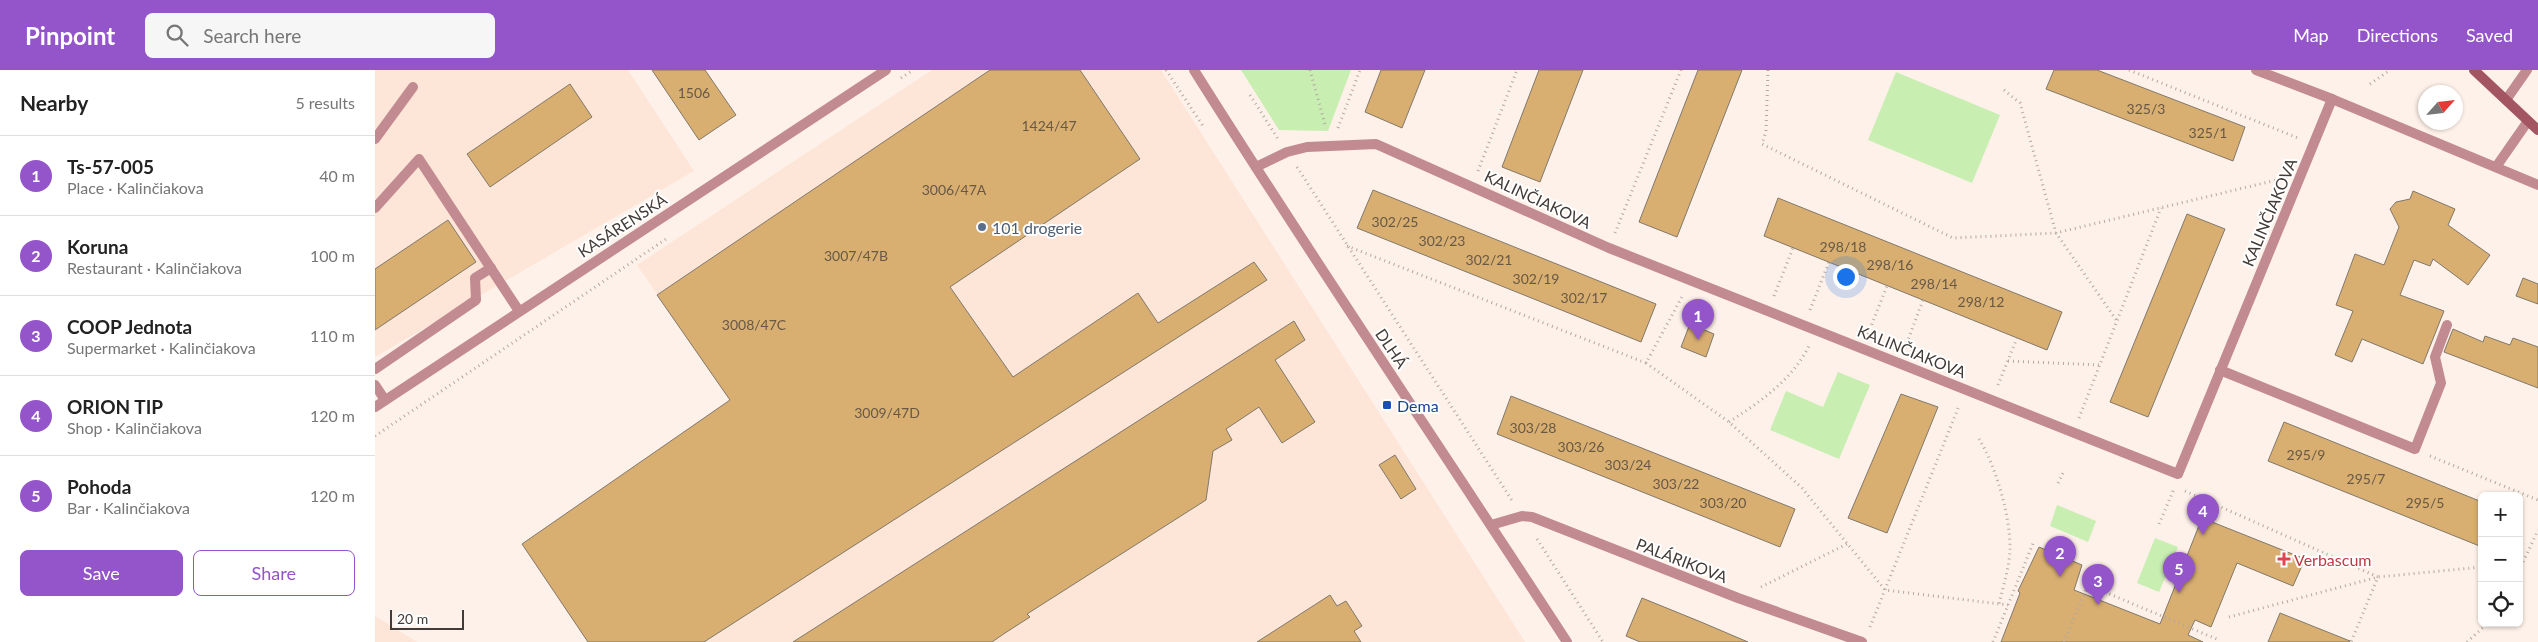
<!DOCTYPE html>
<meta charset="utf-8">
<style>
body{margin:0;font-family:Lato,sans-serif;background:#f6f6f6;color:#222}
.controls{position:absolute;right:15px;bottom:15px;display:grid;overflow:hidden;border-radius:8px;box-shadow:0 1px 4px #0004}
.controls button{width:45px;height:45px;display:grid;place-items:center;padding:0;border:0;border-bottom:1px solid #e0e0e0;background:#fff;color:#222;font:25px sans-serif}
.compass{position:absolute;left:2043px;top:15px;width:45px;height:45px;border-radius:50%;background:#fff;box-shadow:0 1px 4px #0004;rotate:63deg}
.scale{position:absolute;left:15px;bottom:12px;width:74px;box-sizing:border-box;padding-left:5px;border:2px solid #423b37;border-top:0;font-size:14px;line-height:18px;white-space:nowrap;color:#423b37;-webkit-text-stroke:4px #fff;paint-order:stroke}
.you{position:absolute;left:1470px;top:206px;width:18px;height:18px;margin:-12px;border:4px solid #fff;border-radius:50%;background:#1a73e8;box-shadow:0 0 0 8px #1a73e833}
.badge{display:grid;place-items:center;width:32px;height:32px;border-radius:50%;background:#9454ca;color:#fff;font-size:16px;font-weight:700}
.pin{position:absolute;translate:-50% -41px;filter:drop-shadow(0 1px 2px #0008)}
.pin::after{content:'';position:absolute;top:26px;width:18px;height:15px;background:inherit;clip-path:polygon(0 0,100% 0,50% 100%)}
.list{margin:0;padding:0;list-style:none}
h2{display:flex;justify-content:space-between;align-items:center;height:65px;margin:0;padding:0 20px;font-size:21px}
h2 small{font-size:16px;font-weight:400;color:#767676}
.list li{display:grid;grid-template-columns:32px 1fr auto;gap:15px;align-items:center;box-sizing:border-box;height:80px;padding:0 20px;border-top:1px solid #e0e0e0}
.list b{display:block;font-size:19px;white-space:nowrap}
.list p{margin:0;font-size:16px;white-space:nowrap;color:#767676}
.list em{font-size:16px;font-style:normal;color:#767676}
.actions{display:flex;gap:10px;padding:15px 20px}
.actions a{flex:1;padding:11px 0;border:1px solid #9454ca;border-radius:8px;text-align:center;font-size:18px;color:#9454ca}
.actions .main{background:#9454ca;color:#fff}
.icon{flex:none;width:28px;height:28px;fill:none;stroke:currentColor;stroke-width:2;stroke-linecap:round;stroke-linejoin:round}
.map{position:relative;flex:none;width:2163px;height:572px;overflow:hidden}
header{display:flex;align-items:center;gap:30px;box-sizing:border-box;height:70px;padding:0 25px;background:#9454ca;color:#fff}
header strong{font-size:24px}
nav{display:flex;gap:28px;margin-inline-start:auto;font-size:18px}
.search{width:350px;height:45px;background:#f6f6f6;display:flex;align-items:center;gap:12px;box-sizing:border-box;padding:0 18px;border-radius:8px;color:#767676;font-size:19px}
main{display:flex}
aside{flex:1;background:#fff}
.map>svg:first-child{display:block}
.built{fill:#fde5d7}
.green{fill:#c8eeb2}
.building{fill:#d8af71;stroke:#81786b}
.lines{fill:none;stroke-linecap:round;stroke-linejoin:round}
.path{stroke:#b3a8a2;stroke-width:3;stroke-dasharray:1 4;stroke-linecap:butt}
.lane{stroke:#c28a91;stroke-width:10}
.street{stroke:#c28a91;stroke-width:10}
.secondary{stroke:#a45562;stroke-width:10}
.service-dot{fill:#5c6f8a;stroke:#fff;stroke-width:2}
.transit-dot{fill:#1a4fb4;stroke:#fff;stroke-width:2}
.health-dot{fill:#e0444e;stroke:#fff;stroke-width:2}
.labels{text-anchor:middle;dominant-baseline:central;stroke-width:4;stroke-linejoin:round;paint-order:stroke}
.number-label{font-size:14px;fill:#685846}
.street-label{font-size:16px;fill:#423b37;stroke:#fff}
.service-label{font-size:16px;fill:#4e5e75;stroke:#fff;text-anchor:start}
.transit-label{font-size:16px;fill:#164399;stroke:#fff;text-anchor:start}
.health-label{font-size:16px;fill:#be3a42;stroke:#fff;text-anchor:start}
</style>
<header>
<strong>Pinpoint</strong>
<div class="search"><svg class="icon" aria-label="search" viewBox="0 0 24 24"><circle cx="10" cy="10" r="6"/><path d="M15 15l6 6"/></svg>Search here</div>
<nav><a>Map</a><a>Directions</a><a>Saved</a></nav>
</header>
<main>
<aside>
<h2>Nearby<small>5 results</small></h2>
<ul class="list">
<li><span class="badge">1</span><div><b>Ts-57-005</b><p>Place · Kalinčiakova</p></div><em>40 m</em></li>
<li><span class="badge">2</span><div><b>Koruna</b><p>Restaurant · Kalinčiakova</p></div><em>100 m</em></li>
<li><span class="badge">3</span><div><b>COOP Jednota</b><p>Supermarket · Kalinčiakova</p></div><em>110 m</em></li>
<li><span class="badge">4</span><div><b>ORION TIP</b><p>Shop · Kalinčiakova</p></div><em>120 m</em></li>
<li><span class="badge">5</span><div><b>Pohoda</b><p>Bar · Kalinčiakova</p></div><em>120 m</em></li>
</ul>
<div class="actions"><a class="main">Save</a><a>Share</a></div>
</aside>
<div class="map">
<svg width="2163" height="572" viewBox="0 0 2163 572">
<rect width="100%" height="100%" fill="#fef1e9"/>
<g class="built">
<path d="M0,0h253l66,101 -319,186z"/>
<path d="M557,0h229l364,572h-937l-66,-98 208,-144 -93,-135z"/>
<path d="M0,546l42,26h-42z"/>
</g>
<g class="green">
<path d="M866,0h110l-23,61 -49,-1z"/>
<path d="M1521,2l104,43 -28,68 -104,-43z"/>
<path d="M1463,302l32,13 -31,74 -69,-29 16,-39 37,16z"/>
<path d="M1682,435l39,16 -8,21 -38,-16z"/>
<path d="M1780,468l23,9 -19,45 -22,-9z"/>
</g>
<g class="building">
<path d="M277,0h53l31,45 -37,25z"/>
<path d="M615,0h90l60,89 -190,128 63,90 125,-84 20,30 96,-61 13,18 -563,362h-116l-66,-98 208,-144 -73,-105z"/>
<path d="M1006,0h44l-23,58 -37,-16z"/>
<path d="M1164,0h44l-43,112 -38,-15z"/>
<path d="M1323,0h44l-65,167 -38,-15z"/>
<path d="M1679,0h43l148,57 -12,34 -187,-72z"/>
<path d="M195,14l22,33 -102,70 -23,-33z"/>
<path d="M998,120l283,114 -15,38 -284,-114z"/>
<path d="M2038,121l42,18 -7,16 42,30 -22,30 -35,-26 -3,7 -16,-6 -14,35 44,16 -21,53 -61,-25 -10,23 -17,-7 18,-44 -17,-6 19,-51 29,11 15,-38 -9,-18 6,-7 14,-3z"/>
<path d="M1403,128l284,114 -15,38 -283,-114z"/>
<path d="M1812,144l38,15 -77,188 -38,-15z"/>
<path d="M73,150l28,42 -101,68v-61z"/>
<path d="M2148,208l15,6v20l-22,-8z"/>
<path d="M919,251l11,19 -30,20 40,62 -33,21 -23,-36 -33,22 6,11 -19,11 -7,49 -179,114 3,3 -25,16 -13,9h-199z"/>
<path d="M1315,254l24,10 -8,23 -25,-10z"/>
<path d="M2078,259l30,13 2,-6 25,9 3,-7 25,9v41l-94,-36z"/>
<path d="M1526,324l37,13 -51,126 -39,-15z"/>
<path d="M1136,326l284,113 -15,38 -283,-113z"/>
<path d="M1909,352l198,80v45l-214,-86z"/>
<path d="M1020,385l21,34 -15,10 -22,-34z"/>
<path d="M1827,448l103,41 -12,27 -56,-23 -26,64 -16,-7 -7,15 15,7h-202l19,-49 -2,-2 21,-44 43,18 -8,25 86,34z"/>
<path d="M955,525l7,11 9,-5 16,25 -8,5 7,11h-104z"/>
<path d="M1267,528l59,24 47,20h-108l-14,-6z"/>
<path d="M1905,543l70,28 -1,1h-81z"/>
</g>
<g class="lines">
<g class="path">
<path d="M791,0l37,56"/>
<path d="M935,0l16,58"/>
<path d="M1393,0l-2,61 -4,13 191,94 103,-5 225,-54"/>
<path d="M1754,0l169,68"/>
<path d="M526,8l12,-8"/>
<path d="M1995,14l20,-14"/>
<path d="M1629,20l16,13 36,130 61,88"/>
<path d="M875,25l28,44"/>
<path d="M963,58l22,-58"/>
<path d="M922,97l216,335"/>
<path d="M1103,101l39,-101"/>
<path d="M1240,163l66,-163"/>
<path d="M972,176l299,117 37,-68"/>
<path d="M1399,226l19,-48"/>
<path d="M1435,240l19,-48"/>
<path d="M1493,264l19,-48"/>
<path d="M1530,278l18,-48"/>
<path d="M1633,291l92,4"/>
<path d="M1271,293l83,59 73,66 83,102 123,15"/>
<path d="M1623,315l19,-47"/>
<path d="M1704,348l82,-210"/>
<path d="M1354,352c31,-20 63,-42 80,-76"/>
<path d="M0,366l294,-199"/>
<path d="M1604,369c17,27 32,79 31,112 -1,17 -7,36 -11,53"/>
<path d="M2055,386l108,44"/>
<path d="M1683,413l5,-10"/>
<path d="M1810,421l193,86 -27,65"/>
<path d="M1784,454l15,-35"/>
<path d="M1162,469l66,103"/>
<path d="M2144,501l19,-41"/>
<path d="M1386,517l86,-43"/>
<path d="M1854,547l149,-40 104,-10"/>
<path d="M1495,557l89,-221"/>
<path d="M1618,572l41,-101"/>
<path d="M1689,572l24,-57 131,55"/>
<path d="M2092,572l21,-19"/>
</g>
<g class="lane">
<path d="M2131,30l21,-30"/>
<path d="M0,69l38,-52"/>
<path d="M0,138l44,-49 100,152"/>
<path d="M0,299l101,-69 -1,-22 16,-10"/>
<path d="M1845,300l195,79 26,-66 -6,-26 12,-32"/>
<path d="M0,315l10,15"/>
</g>
<g class="street">
<path d="M819,0c121,193 249,381 373,572"/>
<path d="M1881,0l76,29 206,86"/>
<path d="M881,97l31,-15 20,-5 69,-3 233,104 569,226 154,-375"/>
<path d="M2121,97l32,-46"/>
<path d="M0,337l511,-337"/>
<path d="M1116,455l31,-9 10,1 206,81 124,44"/>
</g>
<path class="secondary" d="M2099,0l64,60"/>
</g>
<circle class="service-dot" cx="607" cy="157" r="5"/>
<rect class="transit-dot" x="1007" y="330" width="10" height="10" rx="2.5"/>
<path class="health-dot" d="M1906.5 481.5h5v5h5v5h-5v5h-5v-5h-5v-5h5z"/>
<g class="labels">
<g class="number-label">
<text x="319" y="22">1506</text>
<text x="1771" y="38">325/3</text>
<text x="674" y="55">1424/47</text>
<text x="1833" y="62">325/1</text>
<text x="579" y="119">3006/47A</text>
<text x="1020" y="151">302/25</text>
<text x="1067" y="170">302/23</text>
<text x="1468" y="176">298/18</text>
<text x="481" y="185">3007/47B</text>
<text x="1114" y="189">302/21</text>
<text x="1515" y="194">298/16</text>
<text x="1161" y="208">302/19</text>
<text x="1559" y="213">298/14</text>
<text x="1209" y="227">302/17</text>
<text x="1606" y="231">298/12</text>
<text x="379" y="254">3008/47C</text>
<text x="512" y="342">3009/47D</text>
<text x="1158" y="357">303/28</text>
<text x="1206" y="376">303/26</text>
<text x="1931" y="384">295/9</text>
<text x="1253" y="394">303/24</text>
<text x="1991" y="408">295/7</text>
<text x="1301" y="413">303/22</text>
<text x="1348" y="432">303/20</text>
<text x="2050" y="432">295/5</text>
</g>
<g class="street-label">
<text transform="translate(1163 129) rotate(25)">KALINČIAKOVA</text>
<text transform="translate(1894 142) rotate(-67)">KALINČIAKOVA</text>
<text transform="translate(247 155) rotate(-33)">KASÁRENSKÁ</text>
<text transform="translate(1017 278) rotate(56)">DLHÁ</text>
<text transform="translate(1537 281) rotate(22)">KALINČIAKOVA</text>
<text transform="translate(1307 490) rotate(21)">PALÁRIKOVA</text>
</g>
<g class="service-label">
<text x="617" y="157">101 drogerie</text>
</g>
<g class="transit-label">
<text x="1022" y="335">Dema</text>
</g>
<g class="health-label">
<text x="1919" y="489">Verbascum</text>
</g>
</g>
</svg>
<div class="controls">
<button>+</button>
<button>−</button>
<button><svg class="icon" aria-label="locate" viewBox="0 0 24 24"><circle cx="12" cy="12" r="6"/><path d="M12 2v4M12 18v4M2 12h4M18 12h4"/></svg></button>
</div>
<svg class="compass" viewBox="-18 -18 36 36"><path d="M0-13l5 13h-10z" fill="#e53935"/><path d="M0 13l5-13h-10z" fill="#767676"/></svg>
<div class="scale">20 m</div>
<div class="you"></div>
<div class="pin badge" style="left:1323px;top:270px">1</div>
<div class="pin badge" style="left:1685px;top:507px">2</div>
<div class="pin badge" style="left:1723px;top:535px">3</div>
<div class="pin badge" style="left:1828px;top:465px">4</div>
<div class="pin badge" style="left:1804px;top:523px">5</div>
</div>
</main>
